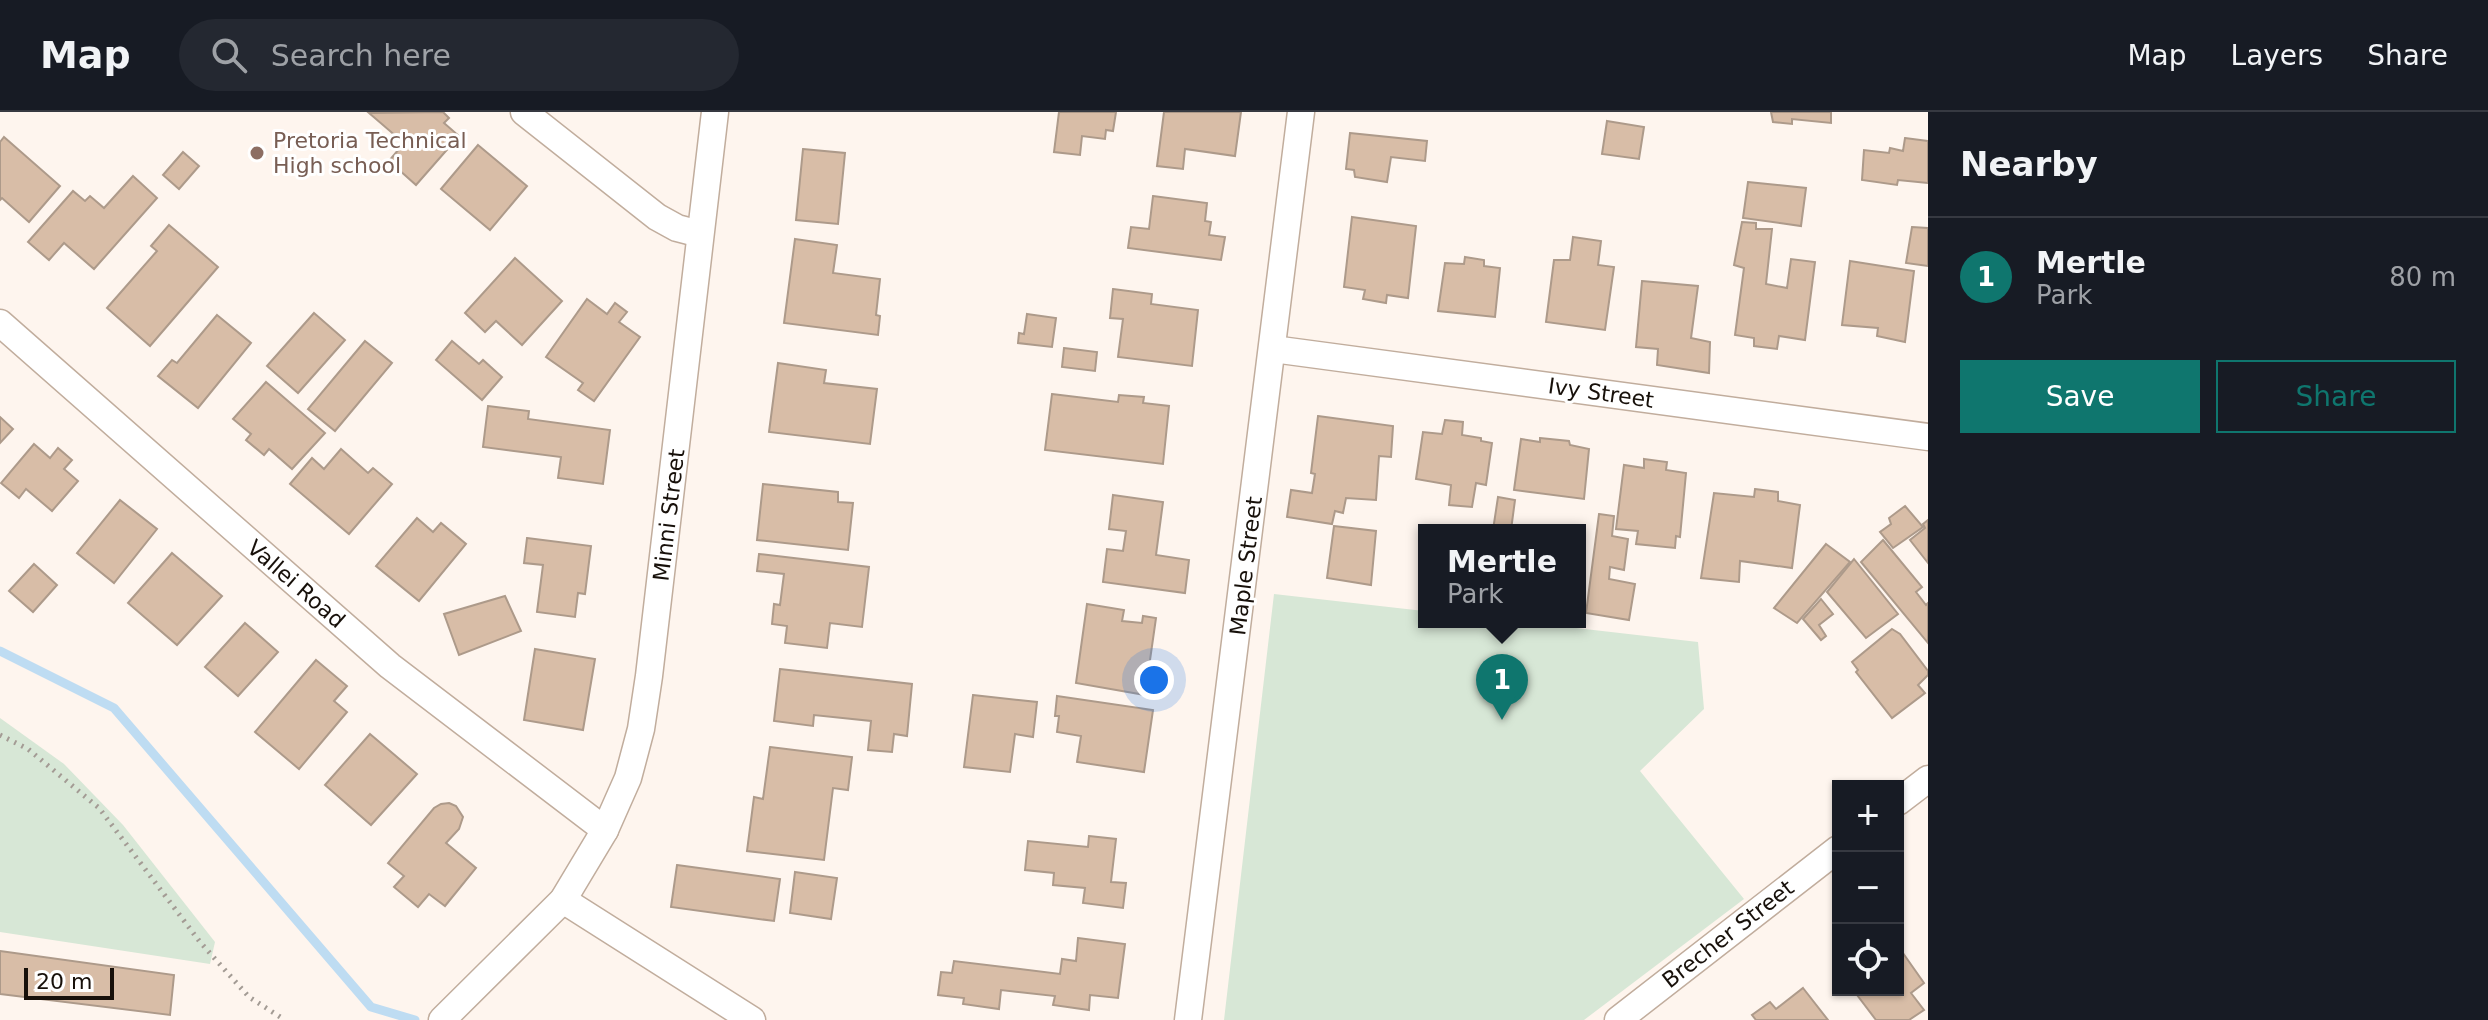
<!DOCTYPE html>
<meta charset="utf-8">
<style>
body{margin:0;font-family:"DejaVu Sans",sans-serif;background:#242831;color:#f1f3f6}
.controls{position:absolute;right:24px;bottom:24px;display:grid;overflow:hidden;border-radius:0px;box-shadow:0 2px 6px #0004}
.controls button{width:72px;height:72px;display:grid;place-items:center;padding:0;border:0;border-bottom:2px solid #363941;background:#171b24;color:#f1f3f6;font:40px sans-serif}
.scale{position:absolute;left:24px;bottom:20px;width:90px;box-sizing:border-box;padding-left:8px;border:4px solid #17100a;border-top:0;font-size:22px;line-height:28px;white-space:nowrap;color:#17100a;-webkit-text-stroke:6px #fff;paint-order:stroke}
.you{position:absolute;left:1154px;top:568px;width:28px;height:28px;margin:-20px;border:6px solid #fff;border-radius:50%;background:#1a73e8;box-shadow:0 0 0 12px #1a73e833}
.badge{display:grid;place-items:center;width:52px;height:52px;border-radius:50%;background:#0f766e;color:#fff;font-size:26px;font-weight:700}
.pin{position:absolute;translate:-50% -66px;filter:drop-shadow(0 2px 4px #0008)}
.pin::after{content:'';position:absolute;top:42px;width:28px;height:24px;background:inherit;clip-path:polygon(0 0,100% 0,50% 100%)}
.popup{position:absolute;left:1418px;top:412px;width:168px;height:104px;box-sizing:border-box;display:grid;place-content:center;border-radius:0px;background:#171b24;filter:drop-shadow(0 2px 6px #0005);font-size:26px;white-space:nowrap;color:#9ea1a6}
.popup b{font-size:30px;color:#f1f3f6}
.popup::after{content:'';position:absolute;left:50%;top:100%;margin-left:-16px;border:16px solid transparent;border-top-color:#171b24}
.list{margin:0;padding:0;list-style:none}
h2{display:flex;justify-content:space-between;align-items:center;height:104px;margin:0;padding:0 32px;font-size:34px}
h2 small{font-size:26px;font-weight:400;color:#9ea1a6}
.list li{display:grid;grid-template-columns:52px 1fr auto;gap:24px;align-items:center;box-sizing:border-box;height:120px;padding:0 32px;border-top:2px solid #363941}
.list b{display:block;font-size:30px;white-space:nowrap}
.list p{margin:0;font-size:26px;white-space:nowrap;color:#9ea1a6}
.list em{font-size:26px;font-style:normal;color:#9ea1a6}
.actions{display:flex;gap:16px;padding:24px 32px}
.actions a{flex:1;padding:18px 0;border:2px solid #0f766e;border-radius:0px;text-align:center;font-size:28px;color:#0f766e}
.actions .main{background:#0f766e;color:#fff}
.icon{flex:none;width:44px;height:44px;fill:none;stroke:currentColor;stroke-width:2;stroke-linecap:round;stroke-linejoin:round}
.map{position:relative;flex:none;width:1928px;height:908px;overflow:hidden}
header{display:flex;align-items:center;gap:48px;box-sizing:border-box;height:112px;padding:0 40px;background:#171b24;border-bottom:2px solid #363941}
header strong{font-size:38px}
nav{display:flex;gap:44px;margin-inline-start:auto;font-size:28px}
.search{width:560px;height:72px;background:#242831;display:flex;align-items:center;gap:20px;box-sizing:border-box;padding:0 28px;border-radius:44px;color:#9ea1a6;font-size:30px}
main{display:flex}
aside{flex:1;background:#171b24}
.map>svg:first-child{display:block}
.green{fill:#d7e7d6}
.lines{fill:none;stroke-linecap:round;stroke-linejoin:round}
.stream{stroke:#bedcf2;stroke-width:9}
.building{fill:#d8bda7;stroke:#ad9a8a;stroke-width:2}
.street-casing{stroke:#c1ad9d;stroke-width:29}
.path{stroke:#a39b94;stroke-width:5;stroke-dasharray:2 6;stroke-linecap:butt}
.street{stroke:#fff;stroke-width:26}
.education-dot{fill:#8d6e63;stroke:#fff;stroke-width:3}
.labels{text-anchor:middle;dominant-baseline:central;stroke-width:6;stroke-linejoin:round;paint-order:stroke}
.education-label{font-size:22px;fill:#785e54;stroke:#fff;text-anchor:start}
.street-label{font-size:22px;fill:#17100a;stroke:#fff}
</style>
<header>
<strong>Map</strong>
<div class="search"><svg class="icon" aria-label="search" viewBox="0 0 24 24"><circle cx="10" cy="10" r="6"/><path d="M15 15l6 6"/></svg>Search here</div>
<nav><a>Map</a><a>Layers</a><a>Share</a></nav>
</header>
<main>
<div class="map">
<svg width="1928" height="908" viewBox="0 0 1928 908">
<rect width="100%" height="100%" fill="#fef5ee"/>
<g class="green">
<path d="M1274,482l150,17v11h99l175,20 6,67 -64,62 104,128 -160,121h-360z"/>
<path d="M0,606l64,46 59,61 92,117 -5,22 -210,-32z"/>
</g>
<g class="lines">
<path class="stream" d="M0,539l114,57 257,299 44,13"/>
</g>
<g class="building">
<path d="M443,0l6,6 -5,5 15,13 -43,49 -27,-24 15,-18 -35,-30z"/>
<path d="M1059,0h57l-3,19 -7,-1 -1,9 -23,-3 -2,19 -26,-3z"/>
<path d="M1164,0h77l-6,44 -50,-7 -2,20 -26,-3z"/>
<path d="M1771,0h60v11l-39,-4v5l-19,-2z"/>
<path d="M1607,9l37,6 -5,32 -37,-5z"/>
<path d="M1350,21l77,8 -2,20 -34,-4 -4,25 -32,-5 -1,-7 -8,-1z"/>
<path d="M4,25l56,49 -31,36 -27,-24 -2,2v-58z"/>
<path d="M1905,26l23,3v42l-30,-3 -1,5 -35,-5 2,-30 25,3 1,-5 13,3z"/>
<path d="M478,33l49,41 -37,44 -49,-41z"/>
<path d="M803,37l42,4 -7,71 -42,-4z"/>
<path d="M183,40l16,14 -20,23 -16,-14z"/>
<path d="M133,64l24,22 -63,71 -30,-26 -15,17 -21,-18 45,-51 12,10 5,-5 14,12z"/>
<path d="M1748,70l58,6 -5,38 -58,-8z"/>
<path d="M1153,84l54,7 -2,18 6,1 -2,13 16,2 -4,23 -93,-12 3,-21 18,2z"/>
<path d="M1352,105l64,9 -8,72 -21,-3 -1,8 -23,-4 2,-9 -21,-3z"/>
<path d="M1742,110l14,1v6h16l-6,55 21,4 4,-29 24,3 -10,78 -26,-4 -2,13 -23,-3v-8l-19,-3 9,-67 -10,-3z"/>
<path d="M169,113l49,42 -68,79 -43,-38 50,-57 -6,-5z"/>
<path d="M1912,115l16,1v38l-22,-3z"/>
<path d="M1573,125l28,4 -3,24 16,2 -9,63 -59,-8 8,-62h16z"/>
<path d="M795,127l42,6 -4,28 47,6 -4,36 4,1 -2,19 -94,-12z"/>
<path d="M1465,145l19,3v6l16,2 -5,49 -57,-6 7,-48 19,1z"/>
<path d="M515,146l47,43 -40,44 -26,-24 -11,11 -20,-19z"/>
<path d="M1850,149l64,10 -9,71 -28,-6 1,-8 -36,-3z"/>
<path d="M1642,169l56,5 -7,52 19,4 -1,31 -52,-8 1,-16 -22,-2z"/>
<path d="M1113,177l39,5 -1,10 47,6 -6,56 -74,-9 5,-38 -13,-1z"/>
<path d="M587,187l20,15 8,-11 12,9 -8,10 21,15 -46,64 -16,-11 5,-7 -37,-26z"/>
<path d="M314,201l31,27 -47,53 -31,-27z"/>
<path d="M1027,202l29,4 -4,29 -34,-4 1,-10 5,1z"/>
<path d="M217,203l34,28 -53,65 -40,-32 14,-16 5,3z"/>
<path d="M365,229l27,22 -57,68 -27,-22z"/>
<path d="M452,229l27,23 4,-4 19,17 -20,23 -46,-40z"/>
<path d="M1064,236l33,4 -2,19 -33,-4z"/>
<path d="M778,251l48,7 -2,13 53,6 -7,55 -101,-12z"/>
<path d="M266,270l59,51 -33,36 -23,-20 -5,6 -18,-15 5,-6 -18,-15z"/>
<path d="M1052,282l66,8 1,-7 25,2 -1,6 26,3 -6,58 -118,-14z"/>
<path d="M488,294l41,5 -1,8 82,11 -7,54 -45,-6 3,-21 -78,-10z"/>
<path d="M1318,304l75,10 -2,31 -12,-1 -3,44 -30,-2 -3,15 -8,-2 -3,13 -45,-7 4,-27 21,3 3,-19 -4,-1z"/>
<path d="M0,305l13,12 -13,14z"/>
<path d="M1445,308l18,2 -1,13 19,3v3l11,2 -6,42 -10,-2 -4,24 -23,-2 2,-20 -35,-6 7,-47 19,2z"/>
<path d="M1540,326l29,3 1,4 19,4 -5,50 -70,-9 7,-51 19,3z"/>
<path d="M34,332l16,14 8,-10 14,12 -8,9 14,12 -26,30 -26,-22 -7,9 -18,-15z"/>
<path d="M341,337l27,24 5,-5 19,16 -43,50 -59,-50 22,-26 12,11z"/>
<path d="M1644,347l23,3 -1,8 20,3 -6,64 -4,-1 -1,12 -39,-4 2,-13 -22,-2 8,-64 20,3z"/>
<path d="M763,372l75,8v10l15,1 -5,47 -91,-10z"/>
<path d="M1755,377l23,3v9l22,4 -8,63 -52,-7 -1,21 -38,-4 13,-85 40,4z"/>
<path d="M1113,383l50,7 -7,53 33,5 -4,33 -82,-11 4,-33 16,2 3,-20 -17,-2z"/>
<path d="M1498,385l17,3 -4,30h-18z"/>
<path d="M120,388l37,29 -43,54 -37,-30z"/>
<path d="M1905,394l18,21 -30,21 -13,-16 11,-8 -2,-6z"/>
<path d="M1599,402l15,2 -2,20 16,3 -4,31 -14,-3 -1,12 26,5 -6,36 -43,-7z"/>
<path d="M417,406l16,14 8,-9 25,21 -47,57 -43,-35z"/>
<path d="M1928,408v43l-18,-23 15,-12 -2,-4z"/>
<path d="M1334,414l42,5 -5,54 -44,-7z"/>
<path d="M527,426l64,8 -6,48 -7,-1 -3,24 -38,-5 6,-47 -19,-2z"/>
<path d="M1883,428l39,47 -6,5 10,13 2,-2v40l-67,-81z"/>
<path d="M1826,432l24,18 -53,61 -23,-15z"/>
<path d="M172,441l50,43 -45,49 -49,-42z"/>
<path d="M759,442l110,13 -7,60 -32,-4 -3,25 -42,-5 2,-17 -15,-2 2,-20 6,1 4,-31 -27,-3z"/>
<path d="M1854,447l44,55 -32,24 -39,-46z"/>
<path d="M34,452l23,21 -24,27 -24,-21z"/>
<path d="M505,484l16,35 -62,24 -15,-41z"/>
<path d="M1821,487l12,15 -14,11 7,11 -5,4 -18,-21z"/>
<path d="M1087,492l37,6 -2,11 20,2 1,-7 13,2 -11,77 -69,-12z"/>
<path d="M245,511l33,29 -40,44 -33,-29z"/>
<path d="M1892,517l8,5 28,37v4l-10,10 7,8 -33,25 -36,-46 2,-2 -6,-8z"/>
<path d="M535,537l60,10 -12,71 -59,-10z"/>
<path d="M316,548l31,26 -13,15 13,11 -48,57 -44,-37z"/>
<path d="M780,557l132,15 -5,52 -13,-2 -2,18 -24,-2 3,-29 -57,-6 -1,11 -39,-5z"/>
<path d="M973,583l64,7 -4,35 -18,-3 -5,38 -46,-5z"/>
<path d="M1057,584l96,14 -9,62 -67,-10 4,-26 -24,-4 2,-16h-4z"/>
<path d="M370,622l47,40 -46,51 -46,-40z"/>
<path d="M770,635l82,10 -4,33 -15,-2 -9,72 -77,-9 7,-54 9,2z"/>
<path d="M449,691l7,3 7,11 -4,12 -13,14 30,25 -31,38 -16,-12 -11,13 -24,-20 10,-11 -16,-13 46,-55 7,-4z"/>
<path d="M1089,724l27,3 -5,43 15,1 -3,25 -40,-5 2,-15 -32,-3 1,-12 -29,-3 3,-29 60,6z"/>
<path d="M677,753l103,14 -6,42 -103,-14z"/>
<path d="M795,760l42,6 -6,41 -41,-6z"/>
<path d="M1078,826l47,6 -7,54 -28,-3 -1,15 -36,-5 2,-9 -54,-6 -2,19 -36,-5 1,-6 -26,-3 3,-23 11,1 2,-12 106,13 2,-15 14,2z"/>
<path d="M1898,834l26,37 -13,10 13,17 -15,10h-33l-22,-29 44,-1z"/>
<path d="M0,839l174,24 -4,40 -170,-21z"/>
<path d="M1803,876l25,32h-72l-4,-5 18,-13 6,7z"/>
</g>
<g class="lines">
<g class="street-casing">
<g id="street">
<path d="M524,0l133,105 20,11 23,6"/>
<path d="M0,211l390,343 215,164"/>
<path d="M1273,237l655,88"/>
<path d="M1898,690l30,-23"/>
<path d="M563,788l189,120"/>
<path d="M442,908l121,-120 42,-70 23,-52 13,-49 8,-53 66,-564"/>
<path d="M1188,908l113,-908"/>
<path d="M1618,908l220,-171"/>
</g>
</g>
<path class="path" d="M0,623l28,14 71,59 101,134 49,55 36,23"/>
<use href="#street" class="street"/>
</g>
<circle class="education-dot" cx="257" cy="41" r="8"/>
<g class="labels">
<g class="education-label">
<text x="273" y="28">Pretoria Technical<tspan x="273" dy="25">High school</tspan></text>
</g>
<g class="street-label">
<text transform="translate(1601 281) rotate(8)">Ivy Street</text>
<text transform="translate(669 403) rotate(-83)">Minni Street</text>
<text transform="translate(1246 454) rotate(-83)">Maple Street</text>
<text transform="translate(296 472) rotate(41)">Vallei Road</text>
<text transform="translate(1728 822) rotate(-38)">Brecher Street</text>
</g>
</g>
</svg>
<div class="controls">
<button>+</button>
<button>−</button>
<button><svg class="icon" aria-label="locate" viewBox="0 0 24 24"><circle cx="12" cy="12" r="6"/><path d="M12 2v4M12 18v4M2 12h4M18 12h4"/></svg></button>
</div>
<div class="scale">20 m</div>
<div class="you"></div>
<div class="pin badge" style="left:1502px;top:608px">1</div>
<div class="popup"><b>Mertle</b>Park</div>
</div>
<aside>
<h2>Nearby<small></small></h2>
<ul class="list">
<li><span class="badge">1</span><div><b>Mertle</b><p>Park</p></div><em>80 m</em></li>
</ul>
<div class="actions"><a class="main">Save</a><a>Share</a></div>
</aside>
</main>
